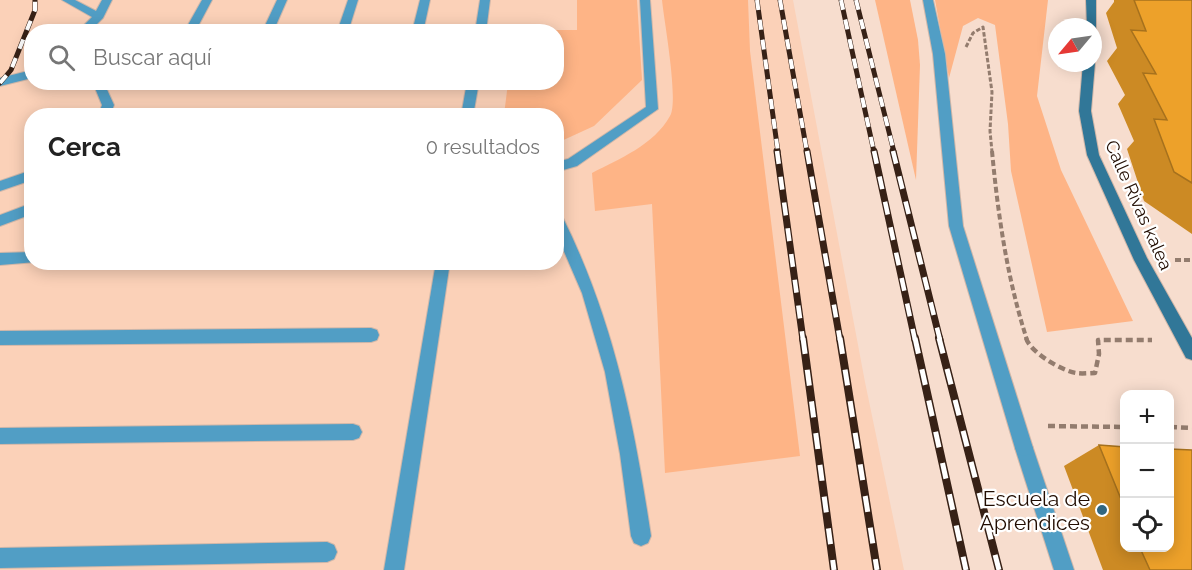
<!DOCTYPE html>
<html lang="es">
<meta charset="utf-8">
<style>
body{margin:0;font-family:Raleway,sans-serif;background:#f2f2f2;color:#222}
.controls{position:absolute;right:18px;bottom:18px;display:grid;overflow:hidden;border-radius:12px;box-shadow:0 3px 15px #0003}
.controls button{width:54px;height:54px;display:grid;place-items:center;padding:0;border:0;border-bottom:2px solid #e0e0e0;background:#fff;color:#222;font:30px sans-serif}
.compass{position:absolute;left:1048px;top:18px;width:54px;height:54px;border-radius:50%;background:#fff;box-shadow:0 3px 15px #0003;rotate:241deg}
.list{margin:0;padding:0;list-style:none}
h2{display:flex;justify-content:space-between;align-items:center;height:78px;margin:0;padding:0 24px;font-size:26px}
h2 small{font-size:20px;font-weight:400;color:#767676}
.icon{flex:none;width:33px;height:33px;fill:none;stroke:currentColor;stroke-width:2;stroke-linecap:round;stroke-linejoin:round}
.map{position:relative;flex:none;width:1192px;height:570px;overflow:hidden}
.search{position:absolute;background:#fff;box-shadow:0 3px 15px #0003;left:24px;top:24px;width:540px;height:66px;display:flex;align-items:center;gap:15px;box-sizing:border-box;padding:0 21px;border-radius:24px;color:#767676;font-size:22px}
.panel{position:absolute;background:#fff;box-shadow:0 3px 15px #0003;left:24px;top:108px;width:540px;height:162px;border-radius:24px}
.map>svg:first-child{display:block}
.built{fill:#fbd1b8;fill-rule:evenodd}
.green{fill:#feb486}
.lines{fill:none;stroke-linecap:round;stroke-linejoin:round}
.lane-casing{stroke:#d0b7a9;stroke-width:2}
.street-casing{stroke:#d0b7a9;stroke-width:2}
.secondary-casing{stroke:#d0b7a9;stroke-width:2}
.path-far2{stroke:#937c6e;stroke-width:3;stroke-dasharray:4.5 2;stroke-linecap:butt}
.path-far1{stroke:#937c6e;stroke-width:4;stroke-dasharray:6 3;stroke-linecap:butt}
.path{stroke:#937c6e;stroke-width:4.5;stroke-dasharray:7 4;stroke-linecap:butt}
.lane{fill:#519ec5;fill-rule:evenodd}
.street{fill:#519ec5;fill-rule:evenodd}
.secondary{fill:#317798;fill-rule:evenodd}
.rail-far2-casing{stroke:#372116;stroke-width:5}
.rail-far1-casing{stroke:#372116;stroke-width:7}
.rail-casing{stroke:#372116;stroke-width:8}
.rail-far2{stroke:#fff;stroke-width:4;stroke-dasharray:10;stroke-linecap:butt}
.rail-far1{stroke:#fff;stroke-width:4.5;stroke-dasharray:13;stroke-linecap:butt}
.rail{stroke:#fff;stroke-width:5;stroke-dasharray:16;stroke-linecap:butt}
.wall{fill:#cc8a24}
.building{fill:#eda12a;stroke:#a6711d;stroke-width:1.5}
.poi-dot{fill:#306681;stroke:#fff;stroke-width:2}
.labels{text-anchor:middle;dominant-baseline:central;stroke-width:4.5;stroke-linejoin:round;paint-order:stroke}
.street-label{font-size:18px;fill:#210c01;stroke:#fff}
.near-poi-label{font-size:21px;fill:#210c01;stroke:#fff;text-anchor:end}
</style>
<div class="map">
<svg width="1192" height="570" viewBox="0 0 1192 570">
<rect width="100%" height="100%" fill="#f7ddce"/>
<path class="built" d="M0,0h793l72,382 39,188h-904zM32,32h524v50h-524zM32,116h524v146h-524z"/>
<g class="green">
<path d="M577,0h60l5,80 -48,46 -37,17 -1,-27 -52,-1 4,-32 48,-1v-50l-42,-1 1,-1h62z"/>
<path d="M662,0h86l2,51 50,405 -135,17 -13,-269 -57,7 -3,-38c27,-14 62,-28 78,-57 9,-15 -6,-95 -8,-116z"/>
<path d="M875,0h35l8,40 2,25 -4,115z"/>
<path d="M935,0h113l-11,96 24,74 72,151 -86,11 -36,-161 -3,-47 -13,-99 -17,-7 -15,8 -14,52z"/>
</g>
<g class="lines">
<g class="lane-casing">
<g id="lane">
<path d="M62,0h13l21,11 6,-11h10l-9,18 -14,14h-12l15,-15z"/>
<path d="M202,0h10l-17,32h-11z"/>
<path d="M277,0h10l-14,32h-11z"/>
<path d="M348,0h10l-10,32h-11z"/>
<path d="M420,0h10l-7,32h-11z"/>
<path d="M480,0h10l-4,32h-11z"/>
<path d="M640,0h10l8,109 -81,57 -21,6v-10l12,-3 78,-52z"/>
<path d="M32,70v8l-32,8v-8z"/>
<path d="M87,82l17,1 10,22 -4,11h-12l4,-11 -7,-17z"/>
<path d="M467,82h12l-6,34h-12z"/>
<path d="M32,170v10l-32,11v-10z"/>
<path d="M32,203v11l-32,12v-11z"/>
<path d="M556,213l7,5c51,103 71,205 88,318l-3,7 -7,3 -7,-3 -3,-7 -11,-82 -15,-82 -23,-79 -26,-60z"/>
<path d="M32,252v10h4l-36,3v-12z"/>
<path d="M436,262h14l-46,308h-20z"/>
<path d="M371,328l6,2 2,5 -2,5 -6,2 -371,3v-14z"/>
<path d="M353,424l6,2 3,6 -3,6 -6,2 -353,4v-16z"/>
<path d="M1024,440l6,2 3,6 41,122h-20l-39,-122 3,-6z"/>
<path d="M327,542l7,3 3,7 -3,7 -7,3 -327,6v-20z"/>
</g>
</g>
<g class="street-casing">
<path id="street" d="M923,0h10l12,54 18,172 70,222 -3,6 -6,2 -6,-2 -3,-6 -66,-222 -16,-172z"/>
</g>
<g class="secondary-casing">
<g id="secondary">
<path d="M1086,0h10v29l-9,-2z"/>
<path d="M1093,60l2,3 -4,48 8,44 48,103 45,80v22l-6,-2 -52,-98 -47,-105 -8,-44 4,-48h10z"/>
</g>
</g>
<path class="path-far2" d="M966,47l7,-14 10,-6 9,65 -2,39 2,21"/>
<g class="path-far1">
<path d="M992,151c6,64 15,127 35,189"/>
<path d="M1175,260h17"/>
</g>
<g class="path">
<path d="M1026,338c4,14 36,33 50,35 6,1 13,0 19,0l4,-19 -1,-14h54"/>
<path d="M1048,426l76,1"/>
<path d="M1170,427l22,1"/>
</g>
<use href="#lane" class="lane"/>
<use href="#street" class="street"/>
<use href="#secondary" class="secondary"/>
<g class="rail-far2-casing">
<g id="rail-far2">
<path d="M757,0l21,152"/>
<path d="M780,0l27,152"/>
<path d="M841,0l33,152"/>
<path d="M856,0l38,152"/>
<path d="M0,83l11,-13 24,-60v-10"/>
</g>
</g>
<g class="rail-far1-casing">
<g id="rail-far1">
<path d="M777,151l26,189"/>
<path d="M807,151l33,189"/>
<path d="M874,151l41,189"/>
<path d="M893,151l47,189"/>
</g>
</g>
<g class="rail-casing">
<g id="rail">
<path d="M803,338l31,232"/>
<path d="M840,338l37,232"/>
<path d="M915,338l51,232"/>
<path d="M939,338l60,232"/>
</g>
</g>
<use href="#rail-far2" class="rail-far2"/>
<use href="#rail-far1" class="rail-far1"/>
<use href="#rail" class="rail"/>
</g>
<g class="wall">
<path d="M1114,0h78v234l-48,-33 -17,-52 7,-8 -16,-37 7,-9 -18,-34 10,-13 -11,-35 8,-11z"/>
<path d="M1099,445l26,2v101h45l22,22h-89l-39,-104z"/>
</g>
<g class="building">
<path d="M1134,0h58v183l-18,-11 -20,-53 13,1 -24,-47 13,1 -25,-44 15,1z"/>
<path d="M1099,445l26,2v62z"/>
<path d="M1170,449l22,1v120h-42l-10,-22h30z"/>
</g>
<circle class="poi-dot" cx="1102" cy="510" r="6"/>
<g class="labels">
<g class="street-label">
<text transform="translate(1139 205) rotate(66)">Calle Rivas kalea</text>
</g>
<g class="near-poi-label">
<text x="1090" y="498">Escuela de<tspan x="1090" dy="24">Aprendices</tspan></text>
</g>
</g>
</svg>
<div class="controls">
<button>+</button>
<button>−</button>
<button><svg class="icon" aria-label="locate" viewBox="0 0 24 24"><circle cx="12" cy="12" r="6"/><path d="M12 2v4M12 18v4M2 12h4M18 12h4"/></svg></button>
</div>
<svg class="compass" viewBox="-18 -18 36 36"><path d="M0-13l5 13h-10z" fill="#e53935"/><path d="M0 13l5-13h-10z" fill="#767676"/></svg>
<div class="search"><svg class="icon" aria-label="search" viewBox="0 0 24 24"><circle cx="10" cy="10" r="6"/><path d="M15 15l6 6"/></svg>Buscar aquí</div>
<section class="panel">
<h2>Cerca<small>0 resultados</small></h2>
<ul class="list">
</ul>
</section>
</div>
